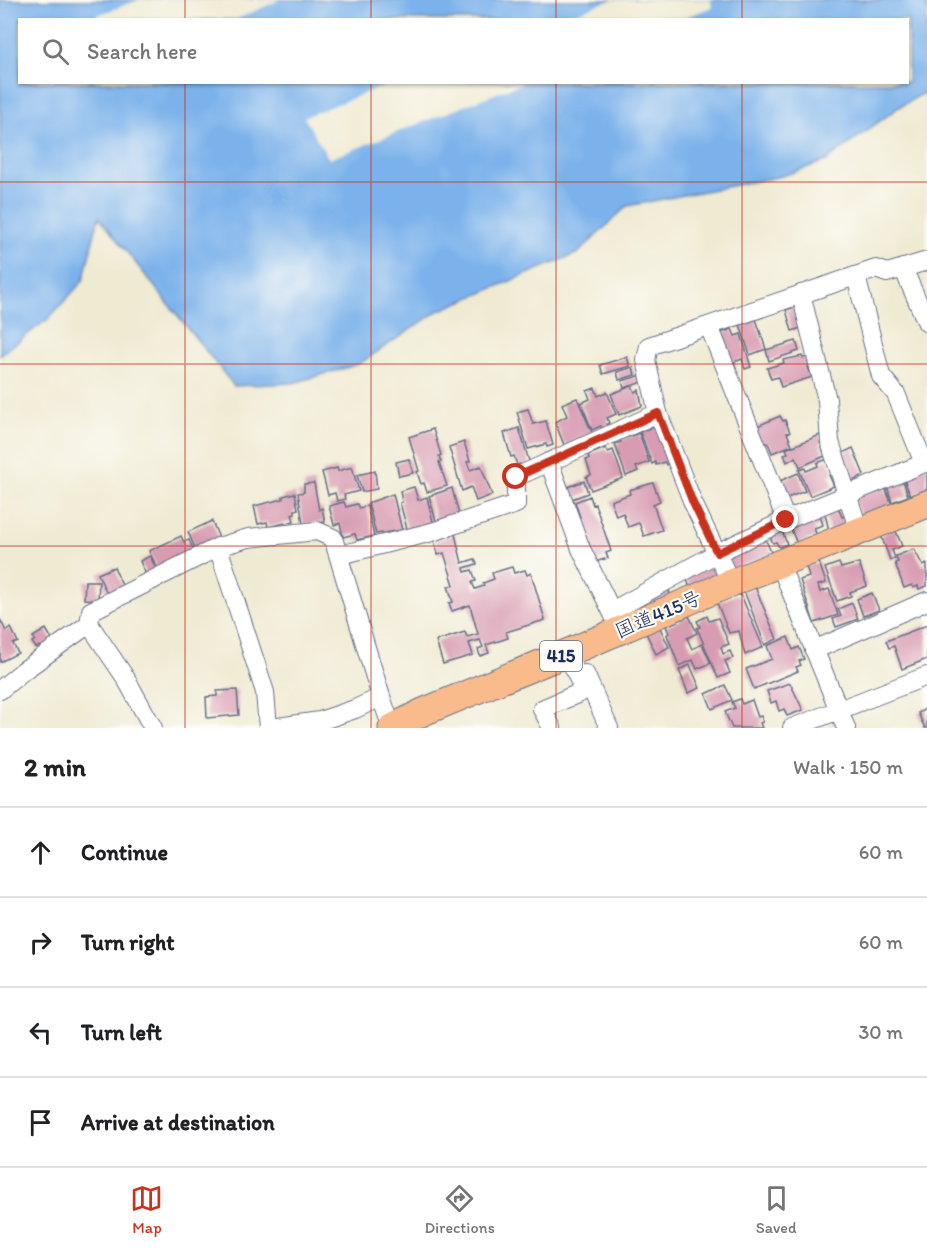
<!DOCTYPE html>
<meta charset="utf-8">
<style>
body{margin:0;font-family:Itim,"Klee One",sans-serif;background:#f6f6f6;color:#202124}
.stop{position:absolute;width:18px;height:18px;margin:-14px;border:4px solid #c8321e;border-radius:50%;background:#fff}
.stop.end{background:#c8321e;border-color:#fff;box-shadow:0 2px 6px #0008}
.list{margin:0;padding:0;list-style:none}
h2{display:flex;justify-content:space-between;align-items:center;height:78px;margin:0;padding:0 24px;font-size:26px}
h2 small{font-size:20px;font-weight:400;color:#757577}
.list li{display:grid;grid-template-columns:39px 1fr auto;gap:18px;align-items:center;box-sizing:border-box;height:90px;padding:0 24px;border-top:2px solid #e0e0e0}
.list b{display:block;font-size:22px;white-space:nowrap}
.list em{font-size:20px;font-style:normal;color:#757577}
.icon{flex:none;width:33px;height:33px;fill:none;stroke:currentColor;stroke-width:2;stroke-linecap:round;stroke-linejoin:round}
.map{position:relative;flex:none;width:927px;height:728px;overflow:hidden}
.search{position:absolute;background:#fff;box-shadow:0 2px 4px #0004;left:18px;right:18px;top:18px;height:66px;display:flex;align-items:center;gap:15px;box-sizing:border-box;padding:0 21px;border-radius:0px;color:#757577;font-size:22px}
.sheet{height:438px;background:#fff}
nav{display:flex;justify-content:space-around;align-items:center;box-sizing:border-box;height:84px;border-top:2px solid #e0e0e0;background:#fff;font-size:16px;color:#757577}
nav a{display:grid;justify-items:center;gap:3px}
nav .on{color:#c8321e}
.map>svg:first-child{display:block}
.water{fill:#7cb2eb;stroke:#4c70a4;stroke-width:1.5;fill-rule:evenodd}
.pier{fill:#efead2}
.building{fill:#d89cb2}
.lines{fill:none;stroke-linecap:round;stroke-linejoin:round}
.minor-casing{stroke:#657087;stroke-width:20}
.highway-casing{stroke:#657087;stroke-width:29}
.minor{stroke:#fff;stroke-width:18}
.highway{stroke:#fabb8c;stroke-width:27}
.route{stroke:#c8321e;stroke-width:8}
.grid{fill:none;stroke:#c8321e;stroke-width:1.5;stroke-opacity:0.55}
.labels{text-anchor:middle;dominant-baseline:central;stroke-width:4.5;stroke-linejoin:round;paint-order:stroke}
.shield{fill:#fdfcf7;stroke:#5f6c8c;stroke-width:1.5}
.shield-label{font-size:18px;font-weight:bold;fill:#1b2f5e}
.street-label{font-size:20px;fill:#1b2f5e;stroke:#fdfcf7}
</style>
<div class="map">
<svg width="927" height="728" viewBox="0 0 927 728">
<rect width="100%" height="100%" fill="#fdfcf7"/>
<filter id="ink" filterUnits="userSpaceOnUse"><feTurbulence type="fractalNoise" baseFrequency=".0167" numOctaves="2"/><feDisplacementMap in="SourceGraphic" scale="12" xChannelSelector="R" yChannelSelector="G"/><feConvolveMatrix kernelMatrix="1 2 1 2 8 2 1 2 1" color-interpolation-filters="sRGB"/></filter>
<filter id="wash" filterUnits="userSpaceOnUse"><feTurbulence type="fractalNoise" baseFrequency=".008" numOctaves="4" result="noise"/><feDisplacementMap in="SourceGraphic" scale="24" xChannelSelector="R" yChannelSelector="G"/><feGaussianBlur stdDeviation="1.35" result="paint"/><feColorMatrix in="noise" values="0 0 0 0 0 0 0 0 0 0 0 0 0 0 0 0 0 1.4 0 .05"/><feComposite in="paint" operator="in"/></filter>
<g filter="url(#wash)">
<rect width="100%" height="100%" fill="#efead2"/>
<path class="water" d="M0,0h927v91l-28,16 -73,54 -44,15 -155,30 -49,47 -140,58 -79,53 -66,19 -59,3 -135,-169 -16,64 -35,38 -48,36zM20,20h888v62h-888z"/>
<g class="pier">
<path d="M139,0h140l-42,19h-150z"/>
<path d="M611,0h99l2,7 -32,12h-120z"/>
<path d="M394,82h128v1l-193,76 -25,-42z"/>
</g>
<g id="blocks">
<g class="building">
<path d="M798,306l6,21 -12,4 -6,-21z"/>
<path d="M756,319l10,30 -16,6 -10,-30z"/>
<path d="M732,329l3,7 6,-2 10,33 -6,2 -3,-10 -8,3 3,9 -19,-37z"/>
<path d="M796,341l3,10 -30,10 -3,-11z"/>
<path d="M802,356l1,2 6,-1 3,9 -4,1 4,10 -31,10 -3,-10 -7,2 -4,-11 17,-5 -1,-3z"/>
<path d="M627,357l3,9 -27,8 -3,-9z"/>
<path d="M633,367l2,8 -16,5 -2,-8z"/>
<path d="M642,375l1,7 -19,6 -2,-7z"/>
<path d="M632,386l3,6 4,-2 3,16 -23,9 -8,-21z"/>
<path d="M595,388l3,8 9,-4 9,22 -9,4 2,5 -2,1 1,2 -6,2 -1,-2 -9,4 -11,-27 9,-4 -3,-8z"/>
<path d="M577,398l16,37 -10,7 -2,-4 -17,7 -9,-23 12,-6 -5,-12z"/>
<path d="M528,409l5,15 13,-3 7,24 -6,2 -1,-3 -18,5 -11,-37z"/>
<path d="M780,416l3,5 2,-1 5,12 -3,1 5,12 -20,8 -4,-10 -7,3 -8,-18z"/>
<path d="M656,425l14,38 -4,2 -1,-3 -9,3 -1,-3 -3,2 -12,-32z"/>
<path d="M519,428l11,36 -9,3 -1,-3 -3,1 -3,-9 -3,1 -7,-24z"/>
<path d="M433,429l8,26 -2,1 2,6h-2l8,24 -20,6 -3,-9 -3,1 -4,-12 2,-1 -10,-34z"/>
<path d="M639,433l10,29 -13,5 2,4 -12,5 -11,-32 6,-2 -1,-2z"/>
<path d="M820,435l2,6 -2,1 5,14 -25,11 -4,-10 -9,5 -3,-8 4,-1 -2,-4z"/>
<path d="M464,442l6,19 -3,1 3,8 11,-4 11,29 -16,6 -5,-14 -9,4 -13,-44z"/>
<path d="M606,448l2,4 5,-2 10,28 -32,12 -5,-13 5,-2 -5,-15 3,-1 -1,-4z"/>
<path d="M853,448l11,27 -13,7 -13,-27z"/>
<path d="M409,459l4,14 -14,3 -3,-14z"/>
<path d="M828,459l5,14 -4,2 5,11 -24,10 -11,-26 6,-2 1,3 12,-5 -1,-3z"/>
<path d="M352,467l7,24 -15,4 1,4 -8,2 -2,-8 -7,2 -6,-23 15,-4 1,3z"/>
<path d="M927,467v23l-17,5 -7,-19z"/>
<path d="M375,471l2,18 -15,3 -5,-17z"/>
<path d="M798,473l7,18 -18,7 -7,-17z"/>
<path d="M902,477l6,19 -16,6 -6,-19z"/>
<path d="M584,481l4,12 -19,7 -4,-12z"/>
<path d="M314,483l5,27 3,-2 3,14 -22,2 -5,-31 6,-1v-8z"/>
<path d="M653,483l7,18 -7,3 9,26 -18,6 -5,-13 -11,4 -5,-14 -7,3 -5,-15 19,-7 -1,-4z"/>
<path d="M884,485l8,20 -31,12 -8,-20z"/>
<path d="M414,487l4,13 9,-3 6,25 -26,7 -7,-26 2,-1 -2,-11z"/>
<path d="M452,488l7,27 -23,6 -7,-25z"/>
<path d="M295,493l3,16 -3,1v3l-3,1 2,7 -26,6 -1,-5 -9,2 -4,-18 29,-7v-3z"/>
<path d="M393,494l9,36 -26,4 -8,-31z"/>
<path d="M590,496l3,9 2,-1 16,47 -5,2 2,5 -13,4 -7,-21 -4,1 -8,-24 4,-1 -5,-15z"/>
<path d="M344,502l2,5 11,-3 2,4 8,-2 7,30 -17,4 -2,-6 -12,3 -3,-14 -6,2 -5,-19z"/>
<path d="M837,504l5,13 3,-1 3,8 -19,7 -5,-22z"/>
<path d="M819,512l4,13 -9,3 3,8 -20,8 -8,-20z"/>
<path d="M212,521l7,17 -24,10 -7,-16z"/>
<path d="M781,528l6,16 -8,3 -3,-5 -3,1 -5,-10z"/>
<path d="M895,529l7,17 -10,4 3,8 -5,2 -9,-25z"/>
<path d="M455,534l7,29 13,-4 2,5 -13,4 1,4 7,-2 4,11 -4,1 3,7 9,-3 -1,-3 11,-4 -2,-6 20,-6 2,6 11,-3 2,5 4,-2 14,47 -39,12 2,6 -22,7 3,8 -9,3 -2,-7 5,-2 -3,-7 -11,3 4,12 -30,9 -7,-23 29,-9 2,5 11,-3 -8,-29 -18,6 -3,-8 4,-1 -5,-16 6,-1 -10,-32 -6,2 -4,-14z"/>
<path d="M181,536l3,6 5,-2 5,11 -37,17 -8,-17z"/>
<path d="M764,536l8,18 -41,15 -6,-16z"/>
<path d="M914,549l9,17 4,-2v22l-8,3 -1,-3 -5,2 -1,-3 -8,3 -9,-25 3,-1 -2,-6z"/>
<path d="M150,556l7,15 -11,4 -6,-14z"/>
<path d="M819,562l7,21 -8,2 2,7 9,-3 9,26 -24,8 -14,-43 9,-3 -3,-11z"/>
<path d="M839,563l2,5 18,-5 8,23 -17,6 1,4 -14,5 -12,-33z"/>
<path d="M716,564l4,9 -4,1 1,4 -27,10 -4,-11z"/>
<path d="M114,567l9,20 -16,7 -9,-20z"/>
<path d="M85,581h14l-1,19 -14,-1z"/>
<path d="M667,585l4,12 -23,7 -3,-9z"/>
<path d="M755,587l22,52 -12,6 -21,-54z"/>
<path d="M872,593l7,17 -16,6 -6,-17z"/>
<path d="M735,595h6l22,52 -18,8 -6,-24 -10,2 -12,-30z"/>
<path d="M852,603l6,16 -22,8 -3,-8 8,-3 -3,-7z"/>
<path d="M689,616l8,17 -10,5 5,11 10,-5 9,19 -14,6 -4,-9 -14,6 -12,-31 2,-2 -3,-7z"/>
<path d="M707,616l2,5 9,-3 11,26 -8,3 2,7 7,-3 3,7 -8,3 5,12 -12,5 -21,-50 3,-1 -3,-6z"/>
<path d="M0,619l6,12 5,-3 7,14 -5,2 5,9 -18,9z"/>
<path d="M927,625v34l-25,10 -8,-23 -5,2 -3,-7z"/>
<path d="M659,626l10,21 -13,7 -10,-21z"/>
<path d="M46,629l7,12 -13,7 -1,-2 -3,2 -4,-6 3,-2 -2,-3z"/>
<path d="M788,637l5,13 6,-3 5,12 -5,2 2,4 -5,2 2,4 -44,18 -8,-20 26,-10 -5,-13z"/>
<path d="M690,665l10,23 -12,5 -9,-23z"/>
<path d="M790,683l13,27 -16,6 -3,-7 -5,2 -3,-10 -5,2 -4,-12z"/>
<path d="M725,685l7,15 -20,9 -6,-15z"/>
<path d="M237,690l2,25 -32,3 -1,-21 11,-1v-5z"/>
<path d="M740,699l2,5 10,-4 6,17 3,-1 2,6 -3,1 2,5h-30l-7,-16 10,-4 -3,-6z"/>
<path d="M927,708v20h-2l-7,-15z"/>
</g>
</g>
</g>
<g filter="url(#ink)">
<use href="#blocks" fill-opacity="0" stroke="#657087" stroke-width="1.5"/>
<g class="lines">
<g class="minor-casing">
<g id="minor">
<path d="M903,268l24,55"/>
<path d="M856,276l25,100 15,18 28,69"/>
<path d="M801,294l26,106 3,42 29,89"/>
<path d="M709,326l77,194"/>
<path d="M549,462l32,87 35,71"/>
<path d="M218,547l47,145 3,36"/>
<path d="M340,555l92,-23 84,-28v-27l142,-64"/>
<path d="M779,562l67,166"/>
<path d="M731,583l-38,-80 -35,-90 -12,-53 3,-14 227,-77 11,4 40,-12"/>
<path d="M612,611l105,-58 69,-33 141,-58"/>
<path d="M89,624l36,53 28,51"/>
<path d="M814,650l113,-49"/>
<path d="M585,674l24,54"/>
<path d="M0,690l23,-19 66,-47 2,-13 127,-64 30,-9 69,-7 16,7 48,159 11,31"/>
<path d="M271,728l49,-7 35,-12 26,-12"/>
<path d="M552,728l-10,-19 42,-18 -17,-38"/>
<path d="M792,728l135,-52"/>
</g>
</g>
<g class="highway-casing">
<path id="highway" d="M392,728l31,-16 151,-62 157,-67 196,-79"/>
</g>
<use href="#minor" class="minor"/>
<use href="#highway" class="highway"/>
</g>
</g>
<g class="lines" filter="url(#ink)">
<path class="route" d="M516,477l142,-64 35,90 24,50 69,-33"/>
</g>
<path class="grid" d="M185,0v20M371,0v20M556,0v20M742,0v20M185,82v646M371,82v646M556,82v646M742,82v646M0,182h927M0,364h927M0,546h927"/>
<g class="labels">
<rect class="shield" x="540" y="641" width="42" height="30" rx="4.5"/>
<g class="shield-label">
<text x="561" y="656">415</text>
</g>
<g class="street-label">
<text transform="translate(658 614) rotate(-23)">国道415号</text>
</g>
</g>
</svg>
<div class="stop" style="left:516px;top:477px"></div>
<div class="stop end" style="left:786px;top:520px"></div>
<div class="search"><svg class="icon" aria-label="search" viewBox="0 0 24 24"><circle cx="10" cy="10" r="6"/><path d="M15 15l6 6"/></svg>Search here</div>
</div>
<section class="sheet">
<h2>2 min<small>Walk · 150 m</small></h2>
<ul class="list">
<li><svg class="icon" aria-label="ahead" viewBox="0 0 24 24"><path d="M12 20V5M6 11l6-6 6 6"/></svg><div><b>Continue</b></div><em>60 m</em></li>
<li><svg class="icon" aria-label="right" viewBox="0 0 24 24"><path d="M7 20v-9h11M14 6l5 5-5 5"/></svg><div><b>Turn right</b></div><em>60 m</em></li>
<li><svg class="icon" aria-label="left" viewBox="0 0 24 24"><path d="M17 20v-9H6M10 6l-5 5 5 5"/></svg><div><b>Turn left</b></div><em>30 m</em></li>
<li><svg class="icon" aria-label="arrive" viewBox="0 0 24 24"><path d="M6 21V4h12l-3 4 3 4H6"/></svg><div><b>Arrive at destination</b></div></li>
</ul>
</section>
<nav>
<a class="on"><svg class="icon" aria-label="map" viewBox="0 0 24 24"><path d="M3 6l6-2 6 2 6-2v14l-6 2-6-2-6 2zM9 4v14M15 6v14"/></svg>Map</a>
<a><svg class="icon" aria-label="directions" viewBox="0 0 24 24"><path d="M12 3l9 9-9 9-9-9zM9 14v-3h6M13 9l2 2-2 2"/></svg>Directions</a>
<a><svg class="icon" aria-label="saved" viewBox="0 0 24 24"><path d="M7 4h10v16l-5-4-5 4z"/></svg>Saved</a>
</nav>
